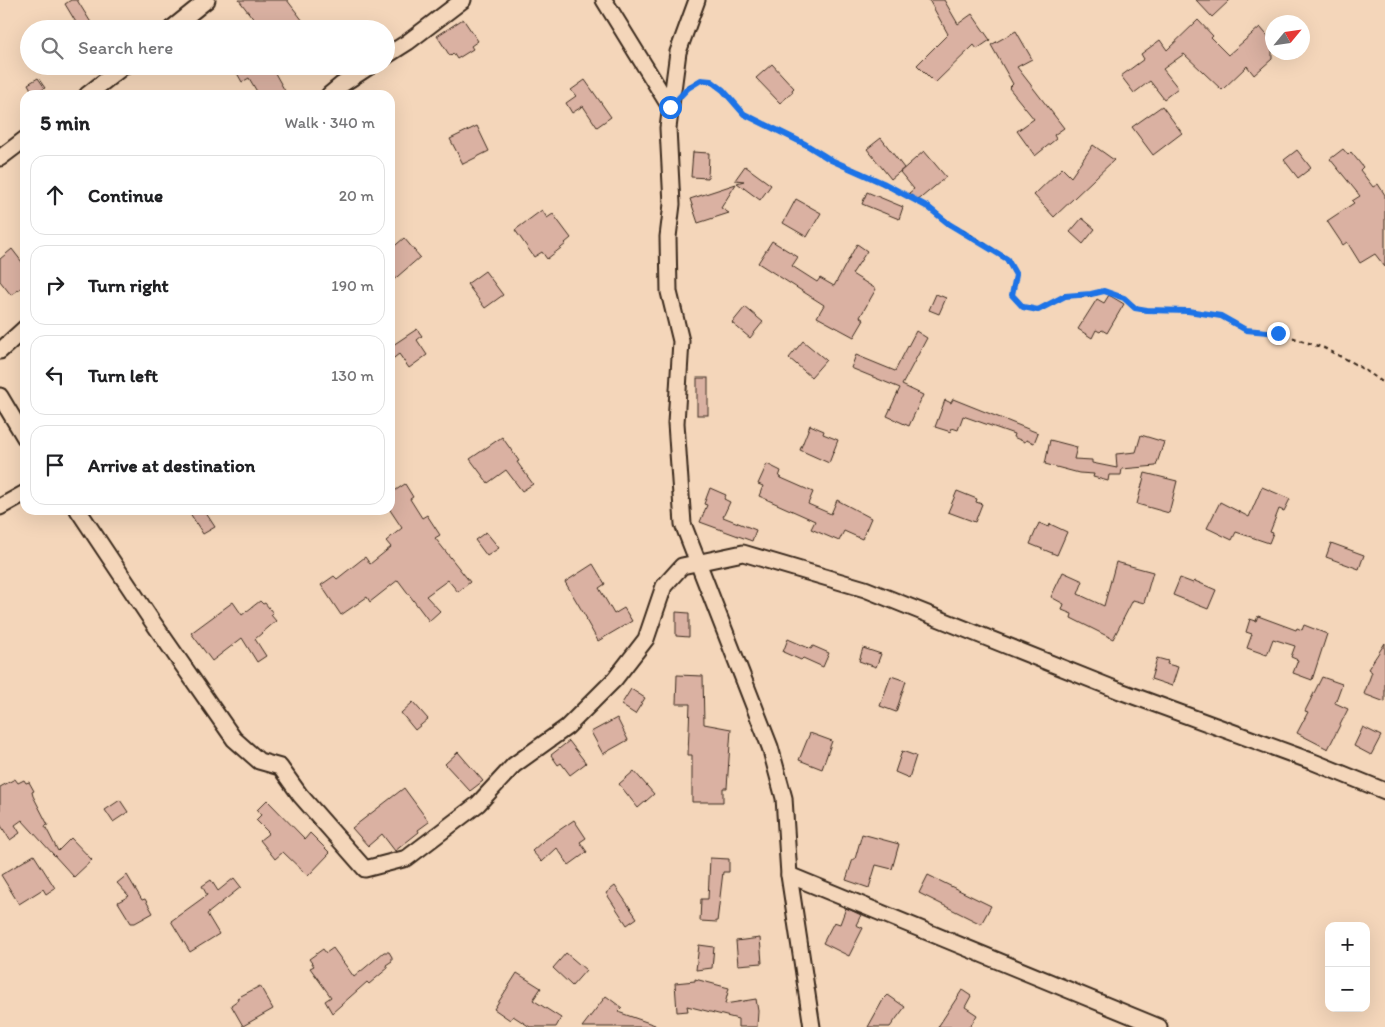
<!DOCTYPE html>
<meta charset="utf-8">
<style>
body{margin:0;font-family:Itim,sans-serif;background:#f6f6f6;color:#202124}
.controls{position:absolute;right:15px;bottom:15px;display:grid;overflow:hidden;border-radius:10px;box-shadow:0 5px 20px #0002}
.controls button{width:45px;height:45px;display:grid;place-items:center;padding:0;border:0;border-bottom:1px solid #e0e0e0;background:#fff;color:#202124;font:25px sans-serif}
.compass{position:absolute;left:1265px;top:15px;width:45px;height:45px;border-radius:50%;background:#fff;box-shadow:0 5px 20px #0002;rotate:61deg}
.stop{position:absolute;width:15px;height:15px;margin:-11px;border:4px solid #1a73e8;border-radius:50%;background:#fff}
.stop.end{background:#1a73e8;border-color:#fff;box-shadow:0 1px 5px #0008}
.list{margin:0;padding:0;list-style:none}
h2{display:flex;justify-content:space-between;align-items:center;height:65px;margin:0;padding:0 20px;font-size:21px}
h2 small{font-size:16px;font-weight:400;color:#757577}
.list li{display:grid;grid-template-columns:32px 1fr auto;gap:15px;align-items:center;box-sizing:border-box;height:80px;margin:0 10px 10px;padding:0 10px;border:1px solid #e0e0e0;border-radius:15px}
.list b{display:block;font-size:19px;white-space:nowrap}
.list em{font-size:16px;font-style:normal;color:#757577}
.icon{flex:none;width:28px;height:28px;fill:none;stroke:currentColor;stroke-width:2;stroke-linecap:round;stroke-linejoin:round}
.map{position:relative;flex:none;width:1385px;height:1027px;overflow:hidden}
.search{position:absolute;background:#fff;box-shadow:0 5px 20px #0002;left:20px;top:20px;width:375px;height:55px;display:flex;align-items:center;gap:12px;box-sizing:border-box;padding:0 18px;border-radius:28px;color:#757577;font-size:19px}
.panel{position:absolute;background:#fff;box-shadow:0 5px 20px #0002;left:20px;top:90px;width:375px;height:425px;border-radius:15px}
.map>svg:first-child{display:block}
.building{fill:#dab1a2;stroke:#3b2a1e}
.lines{fill:none;stroke-linecap:round;stroke-linejoin:round}
.minor-casing{stroke:#3b2a1e;stroke-width:19}
.path{stroke:#3b2a1e;stroke-width:2.5;stroke-dasharray:4 4;stroke-linecap:butt}
.minor{stroke:#f4d6ba;stroke-width:15}
.route{stroke:#1a73e8;stroke-width:6}
</style>
<div class="map">
<svg width="1385" height="1027" viewBox="0 0 1385 1027">
<rect width="100%" height="100%" fill="#f4d6ba"/>
<filter id="ink" filterUnits="userSpaceOnUse"><feTurbulence type="fractalNoise" baseFrequency=".02" numOctaves="2"/><feDisplacementMap in="SourceGraphic" scale="10" xChannelSelector="R" yChannelSelector="G"/><feConvolveMatrix kernelMatrix="1 2 1 2 8 2 1 2 1" color-interpolation-filters="sRGB"/></filter>
<g filter="url(#ink)">
<g class="building">
<path d="M71,0h6l18,29h-15l-15,-25z"/>
<path d="M239,0h48l16,21 -11,8h-31z"/>
<path d="M929,0h15l14,24 14,-10 18,26 -13,9 -3,-4 -39,38 -18,-18 31,-31z"/>
<path d="M1196,0h34l-18,17z"/>
<path d="M463,19l15,22 -7,5 2,3 -16,10 -4,-6 -3,3 -13,-20z"/>
<path d="M1198,20l15,16 -2,2 17,17 32,-28 12,14v18l-18,16 -7,-9 -25,24 -38,-36 -21,15 15,19 -14,11 -14,-18 -16,12 -13,-17 23,-17 -3,-5 19,-14 7,10z"/>
<path d="M1016,31l16,28 -15,8 47,61 -10,7 2,4 -21,17 -18,-25 17,-12 -25,-31 4,-4 -22,-39z"/>
<path d="M772,64l22,24 -2,2 1,2 -13,11 -24,-25z"/>
<path d="M233,66h38l14,25 -7,4h-19l-10,-17 -7,4z"/>
<path d="M38,78l7,10 -11,7 -6,-11z"/>
<path d="M585,80l26,37 -14,10 -14,-21 -11,7 -6,-10 10,-7 -5,-6z"/>
<path d="M1162,106l20,27 -29,22 -21,-28z"/>
<path d="M477,126l12,25 -26,13 -13,-25z"/>
<path d="M881,138l23,30 -13,11 -24,-30z"/>
<path d="M1093,145l21,15 -60,57 -20,-22 28,-27 9,9z"/>
<path d="M1343,149l5,6 3,-3 12,15 -3,3 13,17 5,-3 7,11v72l-10,-13 -15,9 -13,-21 -4,3 -16,-24 27,-18 -2,-2 8,-5 -30,-37z"/>
<path d="M1297,150l14,18 -13,10 -14,-18z"/>
<path d="M924,151l22,26 -30,25 -7,-9 5,-4 -14,-17z"/>
<path d="M693,152l16,1 -1,25 -17,-1z"/>
<path d="M745,166l26,19 -11,15 -23,-17 7,-2 -9,-1z"/>
<path d="M736,184l-15,24 8,5 -31,10 -8,-24z"/>
<path d="M867,192l36,15 -4,12 -37,-15z"/>
<path d="M796,199l25,14 -14,24 -24,-14z"/>
<path d="M542,210l5,8 6,-4 18,24 -6,5 1,1 -19,15 -5,-7 -8,5 -19,-27z"/>
<path d="M1082,218l13,11 -12,15 -13,-12z"/>
<path d="M404,238l16,19 -30,26v-33z"/>
<path d="M772,241l26,16 -6,9 25,16 3,-4 14,8 23,-42 10,7 -15,23 24,15 -16,28 4,3 -10,17 -37,-20 7,-12 -66,-42z"/>
<path d="M12,249l13,17v19l-14,10 -11,-14v-22z"/>
<path d="M485,271l18,24 -18,13 -18,-24z"/>
<path d="M936,294l10,4 -7,16 -10,-4z"/>
<path d="M1109,295l15,9 -17,29 -5,-3 -2,2 -4,-2 -4,8 -14,-9 19,-30 7,4z"/>
<path d="M745,307l18,15 -13,16 -18,-15z"/>
<path d="M417,329l5,7 -5,4 10,15 -18,13 -10,-14 -9,7v-14z"/>
<path d="M916,331l11,7 -25,47 21,10 -14,31 -22,-10 13,-28 -49,-20 5,-13 39,16z"/>
<path d="M803,341l23,19 -15,17 -22,-19z"/>
<rect x="697" y="378" width="11" height="37"/>
<path d="M953,399l85,34 -4,10 -8,-3 -1,2 -12,-5 1,-3 -51,-18 -5,14 -6,-2 -1,4 -16,-5 10,-27 6,3z"/>
<path d="M810,425l14,6 -1,3 15,6 -9,23 -29,-13z"/>
<path d="M1141,435l23,7 -8,24 -34,3 -1,6h-12l-1,6 -15,-4 1,-3 -15,-1 -34,-9 5,-24 27,7 -3,12 18,1v3l25,5 -1,-14 20,-2z"/>
<path d="M502,437l17,24 -2,1 16,22 -11,7 -16,-21 -18,13 -18,-24z"/>
<path d="M767,464l14,7 -2,6 34,15 -5,12 23,10 6,-14 34,18 -9,21 -18,-8 -5,10 -28,-12 4,-8 -56,-25 4,-10 -5,-2z"/>
<path d="M1145,473l32,8 -8,32 -32,-9z"/>
<path d="M405,484l8,13 -3,2 12,19 5,-3 13,20 -5,3 35,44 -12,10 -10,-12 -22,16 14,15 -11,10 -31,-41 -28,22 -3,-5 -26,18 -20,-30 13,-9 3,3 28,-22 5,7 21,-17 -5,-6 16,-13 -12,-18v-16z"/>
<path d="M1262,487l28,12 -6,12 -5,-2 -9,23 3,1 -4,10 -33,-11 -4,8 -25,-12 13,-26 29,15z"/>
<path d="M710,488l16,7 -2,4 6,3 -7,15 33,13 -4,11 -52,-19 7,-17 -3,-1z"/>
<path d="M957,491l20,8 -1,3 6,2 -7,18 -27,-10z"/>
<path d="M188,510h16l11,17 -12,7z"/>
<path d="M1039,523l10,4 1,-3 17,8 -10,23 -27,-11z"/>
<path d="M486,532l13,16 -12,8 -12,-16z"/>
<path d="M1331,543l33,12 -5,14 -33,-12z"/>
<path d="M1116,562l37,10 -9,31 -11,-3 -20,39 -42,-21 1,-4 -10,-4 2,-6 -13,-7 12,-25 20,9 -5,13 26,12z"/>
<path d="M593,564l12,20 -6,4 15,26 10,-6 8,13 -34,20 -12,-21 1,-1 -22,-37z"/>
<path d="M1180,578l13,5 2,-2 21,9 -8,19 -35,-14z"/>
<path d="M260,601l3,3 2,-1 8,10 -2,2 5,6 -21,18 11,17 -9,6 -15,-24 -30,23 -21,-28 42,-31 9,13z"/>
<path d="M676,612l13,1v24l-13,-1z"/>
<path d="M1258,616l38,14 1,-2 5,2 2,-5 23,9 -15,46 -19,-7 5,-13 -7,-3 4,-11 -22,-7 -6,16 -20,-7 5,-14 -6,-2 4,-13 6,2z"/>
<path d="M788,639l23,10 2,-3 16,7 -6,14 -20,-9 -2,2 -18,-8z"/>
<path d="M1385,643v59l-21,-8 8,-22 -4,-3z"/>
<path d="M863,648l18,6 -5,13 -17,-6z"/>
<path d="M1157,658l11,3 -1,3 11,3 -6,19 -21,-7z"/>
<path d="M677,675l26,1 1,48 27,5 -4,59h-4v14h-31v-47h-4l2,-51h-14z"/>
<path d="M891,676l15,5 -10,31 -16,-6z"/>
<path d="M1322,677l20,7 -7,19 13,6 -20,40 -31,-16 11,-21 -3,-1z"/>
<path d="M631,689l14,9 -10,16 -14,-9z"/>
<path d="M413,702l15,17 -13,11 -14,-17z"/>
<path d="M617,718l11,22 -25,14 -12,-22z"/>
<path d="M1363,727l18,9 -10,19 -17,-9z"/>
<path d="M810,733l22,8 -10,28 -23,-9z"/>
<path d="M569,741l17,22 -16,12 -9,-12 -3,2 -7,-10z"/>
<path d="M902,751l14,5 -7,22 -14,-6z"/>
<path d="M458,752l25,29 -13,10 -25,-27z"/>
<path d="M634,771l20,23 -16,14 -19,-24z"/>
<path d="M15,779l3,4 6,-3 2,3 3,-1 5,9 -2,1 1,4 15,29 -3,1 13,25 13,-13 21,22 -18,17 -52,-57 -7,5 5,8 -10,7 -10,-16v-37z"/>
<path d="M404,788l25,34 -11,8 1,2 -24,19 -13,-17 -14,12 -16,-18z"/>
<path d="M120,800l8,12 -15,10 -8,-12z"/>
<path d="M267,800l38,39 5,-6 20,20 -22,23 -25,-24 -8,7 -15,-19 9,-7 -13,-13 5,-5 -4,-5z"/>
<path d="M574,820l12,18 -6,4 7,10 -18,13 -12,-17 -15,14 -10,-11 10,-9z"/>
<path d="M862,834l37,10 -7,25 -16,-4 -7,23 -23,-8 7,-21h2z"/>
<path d="M34,855l21,33 -9,6 -3,-5 -24,15 -18,-29z"/>
<path d="M710,858l19,1v13h-6l-6,50 -17,-1 1,-22h7z"/>
<path d="M127,875l15,25 3,-1 8,14 -18,10h-4l-13,-21 11,-6 -12,-13z"/>
<path d="M928,875l63,31 -10,18 -62,-31z"/>
<path d="M234,878l7,9 -34,27 12,20 -29,18 -19,-31 36,-26 -5,-9 9,-6 7,11z"/>
<path d="M615,886l22,32 -10,7 -21,-32z"/>
<path d="M846,908l15,7 -5,10 7,3 -14,28 -26,-13 11,-21 6,2z"/>
<path d="M760,938l2,25 -24,2 -2,-24z"/>
<path d="M699,945l15,2 -2,21 -16,2z"/>
<path d="M333,948l21,29 30,-25h5l3,5v4l-6,4 2,3 -19,16 -2,-2 -35,31 -7,-12 6,-4 -21,-29 4,-2 -5,-7 14,-10 3,4z"/>
<path d="M566,953l20,17 -14,16 -19,-18z"/>
<path d="M517,973l24,15 -8,12 28,18 -5,9h-26l-17,-11 -3,4 -16,-11z"/>
<path d="M695,979l34,9 -4,16 31,-5 2,12 -1,16h-19v-8l-51,-13 1,5 -11,1 -2,-29 20,-2z"/>
<path d="M260,986l13,23 -30,17 -12,-21 7,-5 -1,-2z"/>
<path d="M962,990l9,6 -6,11 12,8 -7,12h-32z"/>
<path d="M888,995l17,12 -15,20h-22l15,-27z"/>
<path d="M606,996l16,12 -4,4 37,13v2h-73z"/>
</g>
<g class="lines">
<g class="minor-casing">
<g id="minor">
<path d="M604,0l66,107"/>
<path d="M697,0l-19,52 -10,76 4,76 -4,33 1,55 12,49 -5,82 7,101 87,223 14,51 5,77 23,152"/>
<path d="M171,29l36,-29"/>
<path d="M386,56l22,-14 55,-42"/>
<path d="M87,95l37,-29"/>
<path d="M329,95l12,-10 29,-19"/>
<path d="M0,158l25,-19"/>
<path d="M0,351l25,-23"/>
<path d="M0,396l25,42"/>
<path d="M0,507l25,-14"/>
<path d="M78,510l74,111 82,118 25,22 21,6 20,28 65,74 42,-11 71,-54 36,-39 53,-38 48,-48 31,-40 18,-53 18,-20 61,-13 122,36 255,102 191,70 74,30"/>
<path d="M789,875l370,152"/>
</g>
</g>
<path class="path" d="M688,87l13,-7 10,1 12,9 21,24 61,30 26,16 31,13 66,34 21,17 21,11 37,24 9,16 -4,20 11,12 15,3 27,-14 26,-1 13,-4 21,8 10,9 12,2 41,1 33,5 25,14 32,3 46,15 33,17 28,19"/>
<use href="#minor" class="minor"/>
</g>
</g>
<g class="lines" filter="url(#ink)">
<path class="route" d="M670,107l18,-19 13,-8 10,1 12,9 21,24 61,30 26,16 52,23 45,24 21,17 58,35 9,16 -4,20 11,12 15,3 27,-14 26,-2 13,-3 20,7 11,10 12,2 41,1 33,5 25,14 32,3"/>
</g>
</svg>
<div class="controls">
<button>+</button>
<button>−</button>
</div>
<svg class="compass" viewBox="-18 -18 36 36"><path d="M0-13l5 13h-10z" fill="#e53935"/><path d="M0 13l5-13h-10z" fill="#757577"/></svg>
<div class="stop" style="left:670px;top:107px"></div>
<div class="stop end" style="left:1278px;top:333px"></div>
<div class="search"><svg class="icon" aria-label="search" viewBox="0 0 24 24"><circle cx="10" cy="10" r="6"/><path d="M15 15l6 6"/></svg>Search here</div>
<section class="panel">
<h2>5 min<small>Walk · 340 m</small></h2>
<ul class="list">
<li><svg class="icon" aria-label="ahead" viewBox="0 0 24 24"><path d="M12 20V5M6 11l6-6 6 6"/></svg><div><b>Continue</b></div><em>20 m</em></li>
<li><svg class="icon" aria-label="right" viewBox="0 0 24 24"><path d="M7 20v-9h11M14 6l5 5-5 5"/></svg><div><b>Turn right</b></div><em>190 m</em></li>
<li><svg class="icon" aria-label="left" viewBox="0 0 24 24"><path d="M17 20v-9H6M10 6l-5 5 5 5"/></svg><div><b>Turn left</b></div><em>130 m</em></li>
<li><svg class="icon" aria-label="arrive" viewBox="0 0 24 24"><path d="M6 21V4h12l-3 4 3 4H6"/></svg><div><b>Arrive at destination</b></div></li>
</ul>
</section>
</div>
